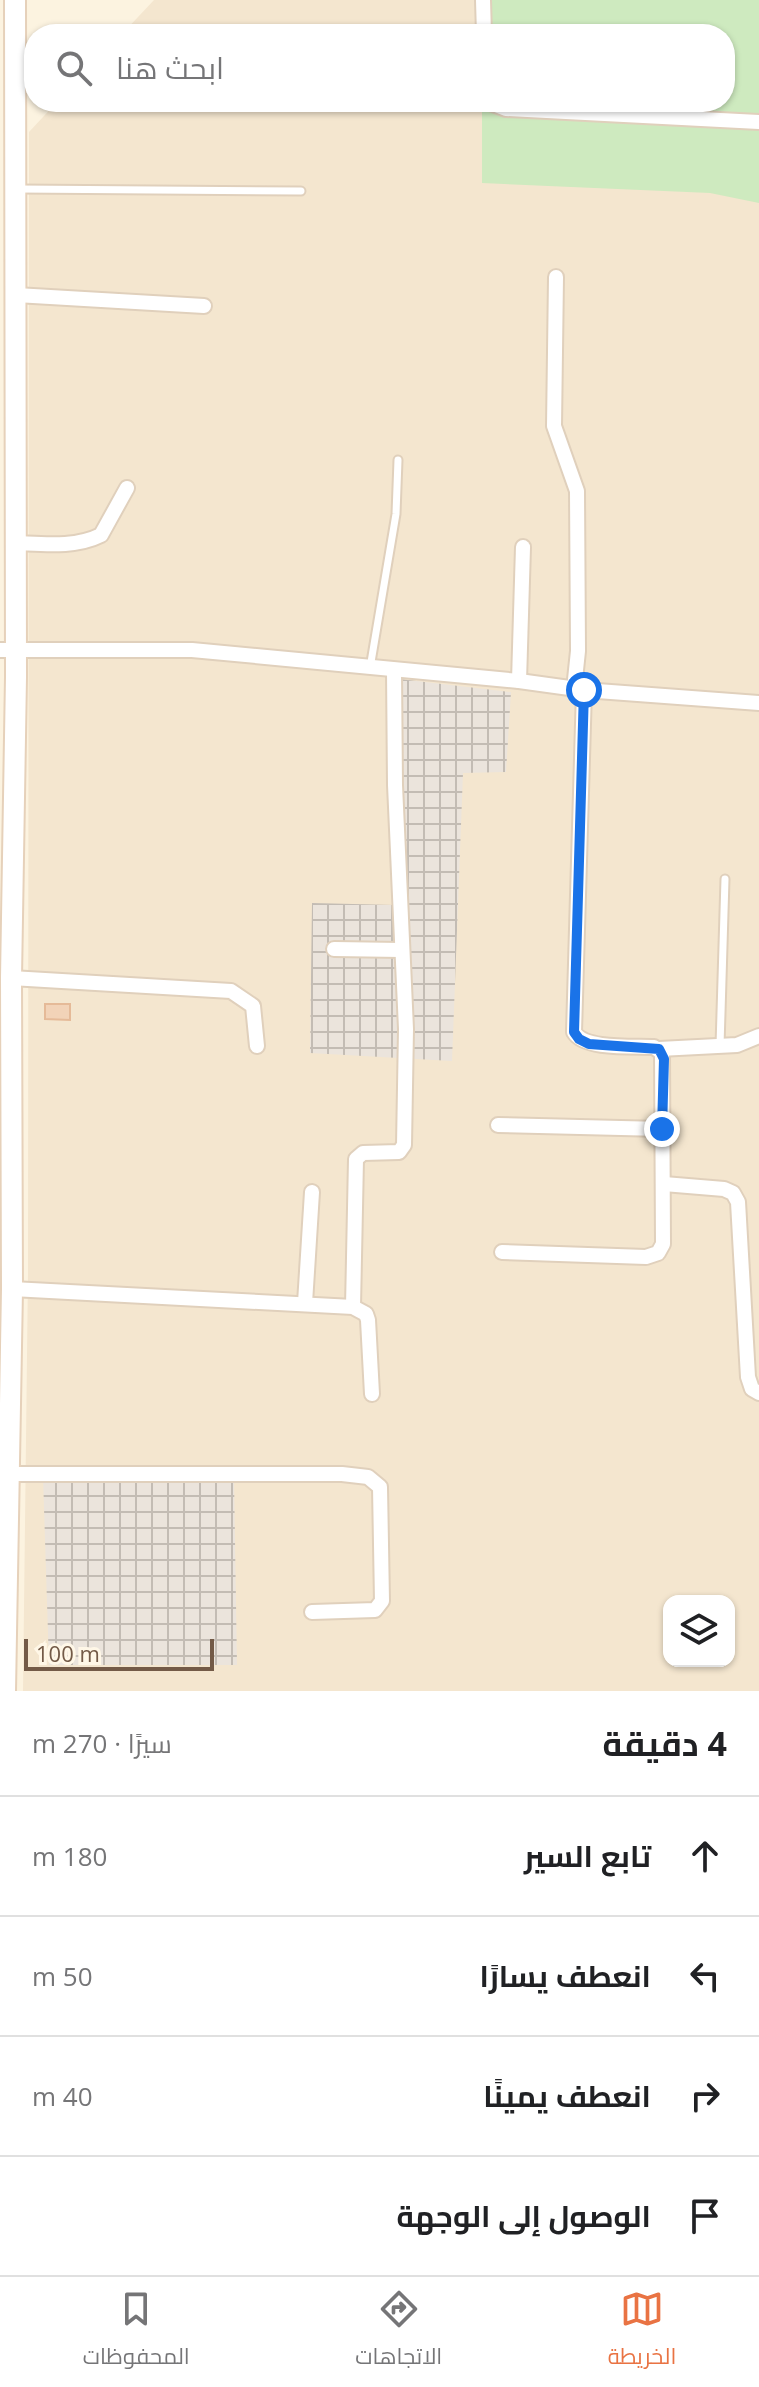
<!DOCTYPE html>
<html lang="ar">
<meta charset="utf-8">
<style>
body{margin:0;font-family:"Open Sans",Cairo,sans-serif;background:#f6f6f6;color:#202124;direction:rtl}
.controls{position:absolute;right:24px;bottom:24px;display:grid;overflow:hidden;border-radius:16px;box-shadow:0 2px 6px #0004}
.controls button{width:72px;height:72px;display:grid;place-items:center;padding:0;border:0;border-bottom:2px solid #e0e0e0;background:#fff;color:#202124;font:40px sans-serif}
.scale{position:absolute;left:24px;bottom:20px;width:190px;box-sizing:border-box;padding-left:8px;border:4px solid #735a47;border-top:0;font-size:22px;line-height:28px;white-space:nowrap;color:#735a47;-webkit-text-stroke:6px #fff7e7;paint-order:stroke}
.stop{position:absolute;width:24px;height:24px;margin:-18px;border:6px solid #1a73e8;border-radius:50%;background:#fff}
.stop.end{background:#1a73e8;border-color:#fff;box-shadow:0 2px 8px #0008}
.list{margin:0;padding:0;list-style:none}
h2{display:flex;justify-content:space-between;align-items:center;height:104px;margin:0;padding:0 32px;font-size:34px}
h2 small{font-size:26px;font-weight:400;color:#757577}
.list li{display:grid;grid-template-columns:52px 1fr auto;gap:24px;align-items:center;box-sizing:border-box;height:120px;padding:0 32px;border-top:2px solid #e0e0e0}
.list b{display:block;font-size:30px;white-space:nowrap}
.list em{font-size:26px;font-style:normal;color:#757577}
.icon{flex:none;width:44px;height:44px;fill:none;stroke:currentColor;stroke-width:2;stroke-linecap:round;stroke-linejoin:round}
.map{position:relative;flex:none;width:759px;height:1691px;overflow:hidden;direction:ltr}
.search{position:absolute;background:#fff;box-shadow:0 2px 6px #0004;left:24px;right:24px;top:24px;height:88px;display:flex;align-items:center;gap:20px;box-sizing:border-box;padding:0 28px;border-radius:32px;color:#757577;font-size:30px}
.sheet{height:584px;background:#fff}
nav{display:flex;justify-content:space-around;align-items:center;box-sizing:border-box;height:112px;border-top:2px solid #e0e0e0;background:#fff;font-size:22px;color:#757577}
nav a{display:grid;justify-items:center;gap:4px}
nav .on{color:#e97343}
.map>svg:first-child{display:block}
.residential{fill:#f4e6cf;fill-rule:evenodd}
.industrial{fill:url(#industrial-grid)}
.grass{fill:#ceeabf}
.building{fill:#f2d3b8;stroke:#e5ba98;stroke-width:2}
.lines{fill:none;stroke-linecap:round;stroke-linejoin:round}
.lane-casing{stroke:#e0d0bc;stroke-width:11}
.street-casing{stroke:#e0d0bc;stroke-width:18}
.secondary-casing{stroke:#e6d1ba;stroke-width:24}
.lane{stroke:#fff;stroke-width:7}
.street{stroke:#fff;stroke-width:14}
.secondary{stroke:#fff;stroke-width:20}
.route{stroke:#1a73e8;stroke-width:10}
</style>
<div class="map">
<svg width="759" height="1691" viewBox="0 0 759 1691">
<defs>
<pattern id="industrial-grid" width="8" height="8" patternUnits="userSpaceOnUse" patternTransform="scale(2)"><rect width="8" height="8" fill="#ebe4dc"/><path d="M0 4h8M4 0v8" fill="none" stroke="#c3bcb4"/></pattern>
</defs>
<rect width="100%" height="100%" fill="#fcf3e0"/>
<path class="residential" d="M154,0h605v1691h-736l5,-418 1,-1141 28,-30h668v-68h-603zM669,1601h60v60h-60z"/>
<g class="industrial">
<path d="M391,678l120,14 -5,80 -43,1 -11,288 -142,-8 2,-150 82,2z"/>
<path d="M43,1476l191,2 3,187h-188z"/>
</g>
<path class="grass" d="M478,0h281v203l-49,-10 -228,-10v-81h243v-68h-245z"/>
<path class="building" d="M45,1004h25v16l-25,-1z"/>
<g class="lines">
<g class="lane-casing">
<g id="lane">
<path d="M18,189l283,2"/>
<path d="M370,668l26,-154 2,-54"/>
<path d="M720,1046l5,-167"/>
</g>
</g>
<g class="street-casing">
<g id="street">
<path d="M483,0l1,34"/>
<path d="M488,102l18,7 253,13"/>
<path d="M556,277l-2,149 23,65 1,160 -4,38"/>
<path d="M16,295l188,11"/>
<path d="M15,543c28,1 60,5 86,-8l26,-47"/>
<path d="M0,650h192l327,31 65,9 175,13"/>
<path d="M519,681l4,-134"/>
<path d="M334,949l67,1"/>
<path d="M11,978l220,13 22,15 4,40"/>
<path d="M659,1049l78,-4 22,-9"/>
<path d="M498,1125l164,4"/>
<path d="M664,1184l60,5 9,4 5,9 10,175 4,12 7,4"/>
<path d="M502,1252l144,5 12,-4 5,-9 -1,-191 -8,-6c-20,-1 -70,3 -80,-15l10,-342"/>
<path d="M12,1289l341,18 13,7 2,6 4,74"/>
<path d="M305,1303l7,-111"/>
<path d="M353,1307l3,-148 7,-6 36,-1 5,-7 2,-116 -11,-244 -1,-114"/>
<path d="M1,1474h341l26,3 12,10 2,114 -7,9 -63,2"/>
</g>
</g>
<g class="secondary-casing">
<path id="secondary" d="M5,1691l7,-402 -1,-311 5,-301 -1,-677"/>
</g>
<use href="#lane" class="lane"/>
<use href="#street" class="street"/>
<use href="#secondary" class="secondary"/>
</g>
<g class="lines">
<path class="route" d="M584,690l-10,342 5,7 10,5 70,5 5,10 -2,70"/>
</g>
</svg>
<div class="controls">
<button><svg class="icon" aria-label="layers" viewBox="0 0 24 24"><path d="M12 4l9 5-9 5-9-5zM3 14l9 5 9-5"/></svg></button>
</div>
<div class="scale">100 m</div>
<div class="stop" style="left:584px;top:690px"></div>
<div class="stop end" style="left:662px;top:1129px"></div>
<div class="search"><svg class="icon" aria-label="search" viewBox="0 0 24 24"><circle cx="10" cy="10" r="6"/><path d="M15 15l6 6"/></svg>ابحث هنا</div>
</div>
<section class="sheet">
<h2>4 دقيقة<small>سيرًا · 270 m</small></h2>
<ul class="list">
<li><svg class="icon" aria-label="ahead" viewBox="0 0 24 24"><path d="M12 20V5M6 11l6-6 6 6"/></svg><div><b>تابع السير</b></div><em>180 m</em></li>
<li><svg class="icon" aria-label="left" viewBox="0 0 24 24"><path d="M17 20v-9H6M10 6l-5 5 5 5"/></svg><div><b>انعطف يسارًا</b></div><em>50 m</em></li>
<li><svg class="icon" aria-label="right" viewBox="0 0 24 24"><path d="M7 20v-9h11M14 6l5 5-5 5"/></svg><div><b>انعطف يمينًا</b></div><em>40 m</em></li>
<li><svg class="icon" aria-label="arrive" viewBox="0 0 24 24"><path d="M6 21V4h12l-3 4 3 4H6"/></svg><div><b>الوصول إلى الوجهة</b></div></li>
</ul>
</section>
<nav>
<a class="on"><svg class="icon" aria-label="map" viewBox="0 0 24 24"><path d="M3 6l6-2 6 2 6-2v14l-6 2-6-2-6 2zM9 4v14M15 6v14"/></svg>الخريطة</a>
<a><svg class="icon" aria-label="directions" viewBox="0 0 24 24"><path d="M12 3l9 9-9 9-9-9zM9 14v-3h6M13 9l2 2-2 2"/></svg>الاتجاهات</a>
<a><svg class="icon" aria-label="saved" viewBox="0 0 24 24"><path d="M7 4h10v16l-5-4-5 4z"/></svg>المحفوظات</a>
</nav>
